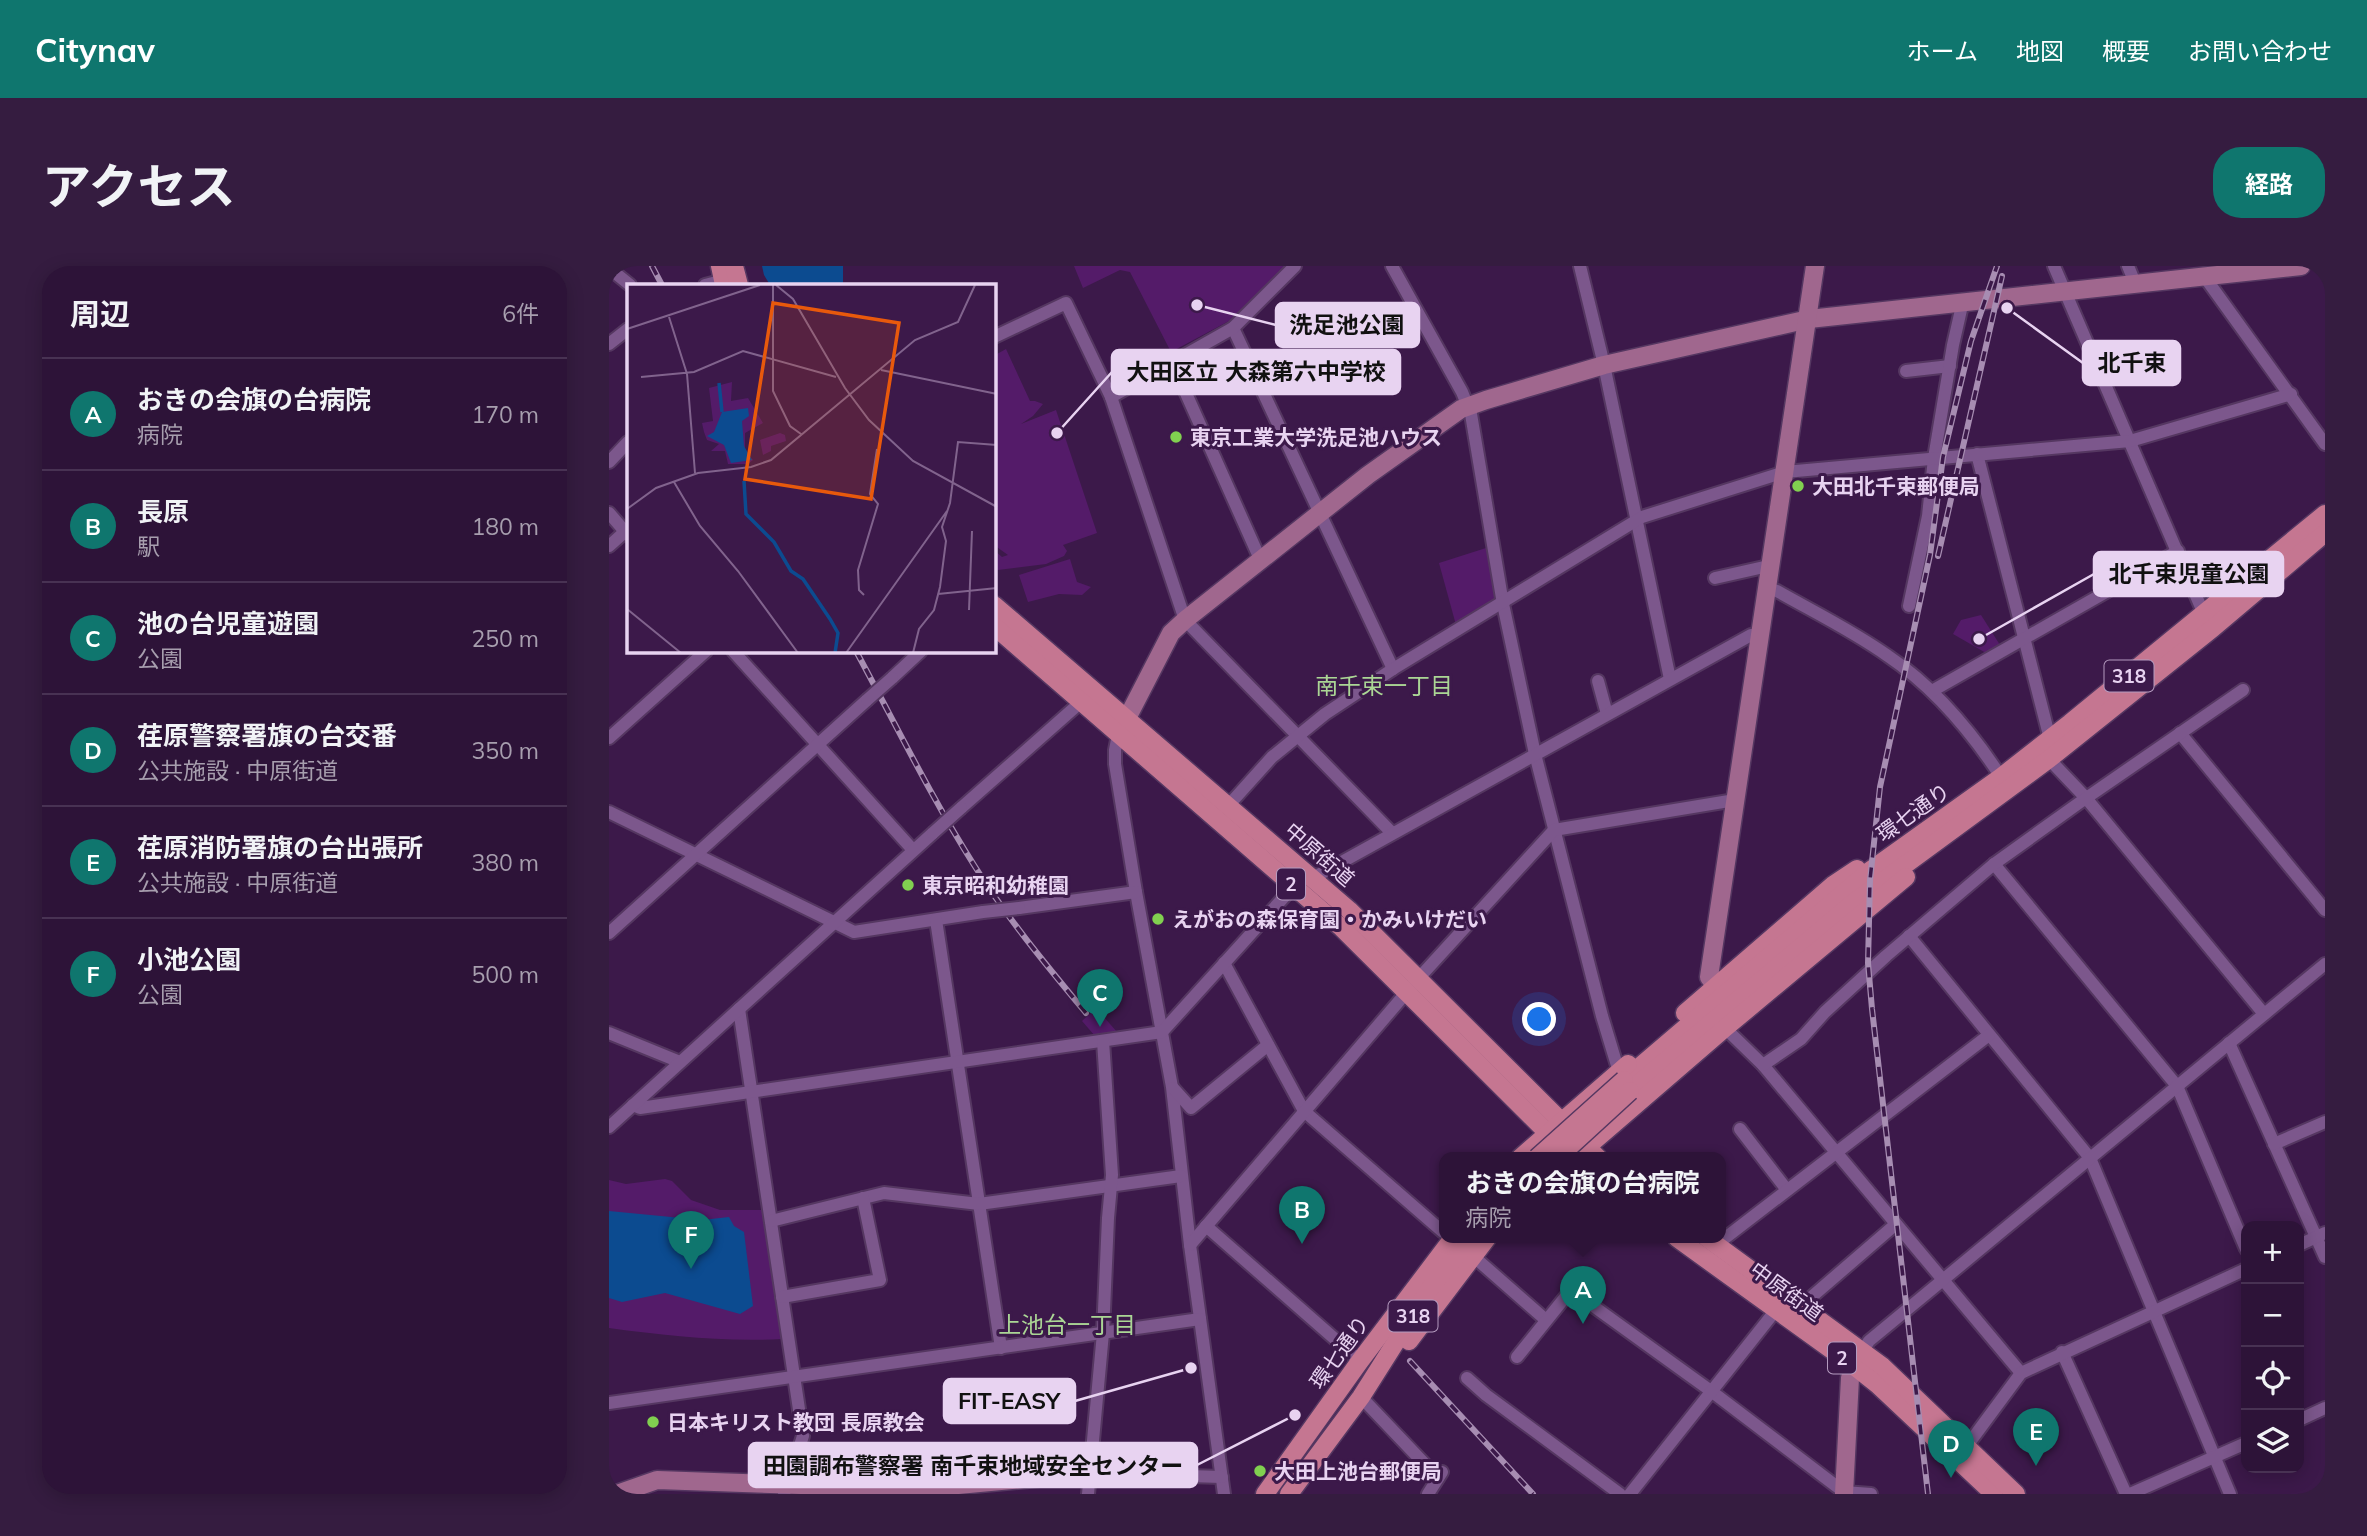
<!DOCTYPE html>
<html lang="ja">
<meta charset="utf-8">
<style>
body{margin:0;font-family:Mulish,"Noto Sans JP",sans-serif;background:#351c40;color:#f1f3f6}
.controls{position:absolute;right:21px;bottom:21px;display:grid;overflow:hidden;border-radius:14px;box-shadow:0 4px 18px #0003}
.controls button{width:63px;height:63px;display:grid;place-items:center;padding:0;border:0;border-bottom:2px solid #483253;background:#2d1338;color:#f1f3f6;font:35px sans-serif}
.you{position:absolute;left:931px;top:754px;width:24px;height:24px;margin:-18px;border:5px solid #fff;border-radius:50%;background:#1a73e8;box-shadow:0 0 0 10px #1a73e833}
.badge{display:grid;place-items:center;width:46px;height:46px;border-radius:50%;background:#0f766e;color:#fff;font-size:23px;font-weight:700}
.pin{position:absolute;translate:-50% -58px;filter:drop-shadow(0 2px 4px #0008)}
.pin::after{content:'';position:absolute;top:37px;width:24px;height:21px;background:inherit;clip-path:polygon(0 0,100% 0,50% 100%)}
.popup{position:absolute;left:830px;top:886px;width:287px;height:91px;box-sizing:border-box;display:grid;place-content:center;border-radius:14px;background:#2d1338;filter:drop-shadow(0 2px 5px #0005);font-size:23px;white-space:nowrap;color:#a79eae}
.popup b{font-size:26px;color:#f1f3f6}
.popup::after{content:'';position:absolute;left:50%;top:100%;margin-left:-14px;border:14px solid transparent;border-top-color:#2d1338}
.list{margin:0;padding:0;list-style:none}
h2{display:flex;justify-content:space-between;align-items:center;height:91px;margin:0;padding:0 28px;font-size:30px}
h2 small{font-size:23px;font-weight:400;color:#a79eae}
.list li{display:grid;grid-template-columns:46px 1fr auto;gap:21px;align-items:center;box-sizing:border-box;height:112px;padding:0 28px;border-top:2px solid #483253}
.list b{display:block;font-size:26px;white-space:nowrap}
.list p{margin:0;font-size:23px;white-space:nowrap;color:#a79eae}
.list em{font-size:23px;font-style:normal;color:#a79eae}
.icon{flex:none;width:38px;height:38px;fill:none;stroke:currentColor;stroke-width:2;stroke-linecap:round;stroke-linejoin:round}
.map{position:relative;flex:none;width:1716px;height:1228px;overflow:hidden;border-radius:28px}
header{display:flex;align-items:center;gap:42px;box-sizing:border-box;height:98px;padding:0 35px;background:#0f766e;color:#fff}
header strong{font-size:33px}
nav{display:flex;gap:38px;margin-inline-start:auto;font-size:24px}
.intro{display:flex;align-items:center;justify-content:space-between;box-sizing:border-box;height:168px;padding:0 42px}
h1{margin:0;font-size:49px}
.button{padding:18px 32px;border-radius:28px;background:#0f766e;color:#fff;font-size:24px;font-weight:700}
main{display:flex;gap:42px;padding:0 42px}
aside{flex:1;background:#2d1338;border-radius:28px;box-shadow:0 4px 18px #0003}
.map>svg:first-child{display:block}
.green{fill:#541b69}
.water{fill:#0c4b90}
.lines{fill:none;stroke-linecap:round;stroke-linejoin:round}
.street-casing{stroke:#553761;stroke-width:16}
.secondary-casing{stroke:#553761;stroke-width:21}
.primary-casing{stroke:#553761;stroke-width:21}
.street{stroke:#7c578c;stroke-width:12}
.secondary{stroke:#a0678e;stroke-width:18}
.primary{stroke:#c57691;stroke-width:18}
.rail-casing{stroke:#a78db2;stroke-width:6}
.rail{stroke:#3c194a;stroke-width:3.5;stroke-dasharray:10;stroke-linecap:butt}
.street-bridge-casing{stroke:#553761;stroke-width:16;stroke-linecap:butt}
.primary-bridge-casing{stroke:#553761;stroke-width:21;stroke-linecap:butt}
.street-bridge{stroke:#7c578c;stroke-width:12}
.primary-bridge{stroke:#c57691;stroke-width:18}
.poi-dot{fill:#81d050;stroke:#3c194a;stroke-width:2.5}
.labels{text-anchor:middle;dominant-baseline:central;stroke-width:6;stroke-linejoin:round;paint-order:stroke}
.shield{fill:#3c194a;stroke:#b49bbf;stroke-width:2}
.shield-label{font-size:19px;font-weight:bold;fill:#e8d3f1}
.poi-label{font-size:21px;font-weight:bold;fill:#e8d3f1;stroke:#3c194a;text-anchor:start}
.street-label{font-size:21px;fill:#e8d3f1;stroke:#3c194a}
.neighbourhood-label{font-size:23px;fill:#abd695;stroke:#3c194a}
.inset-river{fill:none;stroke:#0c4b90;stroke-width:3.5}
.inset-road{fill:none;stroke:#81638d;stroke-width:2}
.view{fill:#e8590c;fill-opacity:0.15;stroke:#e8590c;stroke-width:3.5}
.inset-edge{fill:none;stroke:#e8d3f1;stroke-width:3.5}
.leader{fill:none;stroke:#e8d3f1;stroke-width:2.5}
.callout-dot{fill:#e8d3f1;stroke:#3c194a;stroke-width:2.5}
.callout{fill:#e8d3f1;stroke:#e8d3f1;stroke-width:2.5}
.callout-label{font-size:23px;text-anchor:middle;font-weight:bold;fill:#111}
</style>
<header>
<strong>Citynav</strong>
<nav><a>ホーム</a><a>地図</a><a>概要</a><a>お問い合わせ</a></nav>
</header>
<div class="intro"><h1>アクセス</h1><a class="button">経路</a></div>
<main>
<aside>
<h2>周辺<small>6件</small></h2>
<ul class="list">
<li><span class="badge">A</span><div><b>おきの会旗の台病院</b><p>病院</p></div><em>170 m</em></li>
<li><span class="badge">B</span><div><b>長原</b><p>駅</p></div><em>180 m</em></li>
<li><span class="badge">C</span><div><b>池の台児童遊園</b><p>公園</p></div><em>250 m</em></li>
<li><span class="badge">D</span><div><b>荏原警察署旗の台交番</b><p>公共施設 · 中原街道</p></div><em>350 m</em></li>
<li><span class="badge">E</span><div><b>荏原消防署旗の台出張所</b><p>公共施設 · 中原街道</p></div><em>380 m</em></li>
<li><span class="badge">F</span><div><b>小池公園</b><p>公園</p></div><em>500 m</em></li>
</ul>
</aside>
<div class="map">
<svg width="1716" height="1228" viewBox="0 0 1716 1228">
<rect width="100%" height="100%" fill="#3c194a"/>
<g class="green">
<path d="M465,0h212l-57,55 -58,31 -41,-80 -10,-2 -37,18z"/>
<path d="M397,83l24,52h5l8,3 -10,12 -12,8 35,-14 41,123 -34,12 4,6 -3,5 -18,8 -48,6 -4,-3v-17l8,7 6,-2 -14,-10v-195l3,1v3z"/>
<path d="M877,282l9,51 -39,26 -17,-62z"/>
<path d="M461,293l7,23 14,5 -9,8 -23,-1 -31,8 -9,-27z"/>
<path d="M1372,349l19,30 -14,8 -33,-19 8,-14z"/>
<path d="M487,742l21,24 -22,4 -13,-15z"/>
<path d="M56,913l7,2 19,19 29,10h44l18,129c-59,3 -114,-3 -173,-11v-148l17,4z"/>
</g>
<g class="water">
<path d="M153,0h81v19h-73l-6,-10z"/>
<path d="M0,945l93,9 27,-3 5,9 10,6 9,74 -13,8 -75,-21 -43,9 -13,-4z"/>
</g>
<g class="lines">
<g class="street-casing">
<g id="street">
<path d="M783,0l70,126 9,22 32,190 32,150 67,262 17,56"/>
<path d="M971,0l24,99 66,314"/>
<path d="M1445,0l152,353"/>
<path d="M1519,0l7,17"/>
<path d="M0,2l21,17"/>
<path d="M1595,10l121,168"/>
<path d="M96,19l23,-6"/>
<path d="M624,62l160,341"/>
<path d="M385,71l72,-34 45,94 74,223 207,213"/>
<path d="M0,78l19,-15"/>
<path d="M563,96l88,197"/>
<path d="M1297,105l44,-5"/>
<path d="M502,131l122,-69 62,-62"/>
<path d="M1368,188l73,285"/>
<path d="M0,196l19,-20"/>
<path d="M0,247l19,22"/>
<path d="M0,280l19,-17"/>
<path d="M1106,312l49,-11 6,2"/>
<path d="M1158,322l10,3c37,21 76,40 111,65 46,31 83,75 113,121"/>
<path d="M1300,340l19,-90 6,-58 19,-113 10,-44"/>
<path d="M124,385l180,199"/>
<path d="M283,412l29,-27"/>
<path d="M989,415l9,33"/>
<path d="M1323,425l246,-140"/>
<path d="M1571,467l145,177"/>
<path d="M509,469l-3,15v14l21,128 36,195 18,158 34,249"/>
<path d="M0,472l97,-87"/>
<path d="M1440,493l37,39 178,216"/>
<path d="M619,540l44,-49 53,-43 68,-45 249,-152 143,-45 345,-31 161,-47"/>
<path d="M352,542l103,-91 17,-15 7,-2"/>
<path d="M0,546l245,120 129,-20"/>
<path d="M1385,598l183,222 69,163"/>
<path d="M704,612l438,-243 9,1"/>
<path d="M410,642l117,-16"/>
<path d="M327,654l65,428"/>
<path d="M0,667l258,-233"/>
<path d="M1300,670l181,222 140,336"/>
<path d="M615,697l80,148 139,121"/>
<path d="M130,743l64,427 -19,58"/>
<path d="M1116,762l38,37 258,308"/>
<path d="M0,767l71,29"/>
<path d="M1620,777l96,214"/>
<path d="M1154,799l38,-26 24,-27 61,-56 108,-92 85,-61 164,-113"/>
<path d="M564,822l18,20 77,-63"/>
<path d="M24,839l7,3 522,-76 132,-146"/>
<path d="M0,861l324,-294"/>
<path d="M1131,863l47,61"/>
<path d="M1665,878l51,-22"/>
<path d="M162,955l113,-28 95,11 202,-28"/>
<path d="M597,960l154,135"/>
<path d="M581,979l228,-266 136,-149 181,-30"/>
<path d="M1107,979l273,-210"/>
<path d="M1690,979l26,-12"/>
<path d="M864,990l73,64"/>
<path d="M173,1031l98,-17 -17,-82"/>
<path d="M1192,1040l95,-82"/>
<path d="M1453,1086l64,142"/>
<path d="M908,1091l54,-67 140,101 133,101 27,2"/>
<path d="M1249,1092l11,-17 456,-377"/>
<path d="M858,1112l19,17 134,99"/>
<path d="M752,1131l77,81"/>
<path d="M0,1137l591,-84"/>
<path d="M1690,1154l26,-12"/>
<path d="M1358,1180l54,-73 225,-104"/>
<path d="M480,1207l133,4"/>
<path d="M479,1228l15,-161 5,-115 4,-43 -9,-134"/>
<path d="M819,1228l14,-22"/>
<path d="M1021,1228l146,-184"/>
<path d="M1521,1228l116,-51"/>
</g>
</g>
<g class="secondary-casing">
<g id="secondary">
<path d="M511,466l51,-99 14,-13 183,-145 93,-66 25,-9 118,-35 205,-46 492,-53"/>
<path d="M1106,719l-6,-8 106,-711"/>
<path d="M8,1228l40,-14 258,9 174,-16"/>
<path d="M1235,1228l6,-116 4,-12"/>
</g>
</g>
<g class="primary-casing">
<g id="primary">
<path d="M111,0l4,19"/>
<path d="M125,0l5,19"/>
<path d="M385,339l355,305 249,248"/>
<path d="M385,360l348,302 231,230"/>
<path d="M1076,747l148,-128 24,-16"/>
<path d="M1015,814l244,-208 133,-95 69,-54 255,-209"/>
<path d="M1021,825l223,-188 196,-144 164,-131 112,-95"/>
<path d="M971,887l145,-125 181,-151"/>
<path d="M911,892l108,-94"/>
<path d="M1068,972l177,128 24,19 116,109"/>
<path d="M1098,972l175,128 134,128"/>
<path d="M800,1075l78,-103"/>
<path d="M656,1228l95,-133 93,-123"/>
<path d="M680,1228l72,-97 69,-109 41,-50"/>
</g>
</g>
<use href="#street" class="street"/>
<use href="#secondary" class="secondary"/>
<use href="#primary" class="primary"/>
<g class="rail-casing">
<g id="rail">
<path d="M43,0l10,19"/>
<path d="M1329,290l64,-280"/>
<path d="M247,385c39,72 75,146 118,214 33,53 73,101 112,148"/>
<path d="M801,1095l123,133"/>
<path d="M1319,1228l-56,-485 -4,-46 2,-83 10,-93 50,-232 13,-98 28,-116 26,-75"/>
</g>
</g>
<use href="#rail" class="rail"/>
<g class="street-bridge-casing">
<g id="street-bridge">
<path d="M258,434l25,-22"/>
<path d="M324,567l28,-25"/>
<path d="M374,646l36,-4"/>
</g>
</g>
<g class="primary-bridge-casing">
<g id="primary-bridge">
<path d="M928,892l87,-78"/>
<path d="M948,892l73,-67"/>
</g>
</g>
<use href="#street-bridge" class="street-bridge"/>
<use href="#primary-bridge" class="primary-bridge"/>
</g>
<g class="poi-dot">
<circle cx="567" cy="171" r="7"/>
<circle cx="1189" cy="220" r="7"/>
<circle cx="299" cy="619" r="7"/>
<circle cx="549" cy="653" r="7"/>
<circle cx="44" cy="1156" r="7"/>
<circle cx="651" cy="1205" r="7"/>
</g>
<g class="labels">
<g class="shield">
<rect x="1495.5" y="394.5" width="49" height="31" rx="5"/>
<rect x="668" y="602.5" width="28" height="31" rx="5"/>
<rect x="779.5" y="1034.5" width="49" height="31" rx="5"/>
<rect x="1219" y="1076.5" width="28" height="31" rx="5"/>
</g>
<g class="shield-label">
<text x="1520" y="410">318</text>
<text x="682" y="618">2</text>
<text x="804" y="1050">318</text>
<text x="1233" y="1092">2</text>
</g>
<g class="poi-label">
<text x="581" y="171">東京工業大学洗足池ハウス</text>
<text x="1203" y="220">大田北千束郵便局</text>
<text x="313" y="619">東京昭和幼稚園</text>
<text x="563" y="653">えがおの森保育園・かみいけだい</text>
<text x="58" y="1156">日本キリスト教団 長原教会</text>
<text x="665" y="1205">大田上池台郵便局</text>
</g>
<g class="street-label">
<text transform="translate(1304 546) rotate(-35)">環七通り</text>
<text transform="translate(711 588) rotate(41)">中原街道</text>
<text transform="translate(1178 1025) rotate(36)">中原街道</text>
<text transform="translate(730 1086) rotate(-54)">環七通り</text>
</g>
<g class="neighbourhood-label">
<text x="775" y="419">南千束一丁目</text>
<text x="458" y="1058">上池台一丁目</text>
</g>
</g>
<g transform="translate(18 18)">
<rect width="369" height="369" fill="#3c194a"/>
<path d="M105,98l-1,19 17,-3 15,25 -18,10v19l8,8 -5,4h-20l-3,-13h-14l8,-7 -12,-4 -3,-8 -2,-9 11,-2 -4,-33zM153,149l5,2 1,6 -15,5v5l-8,4 -3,-15z" fill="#541b69"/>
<path d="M121,124l1,8 -7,5 2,25 8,14 -21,3 -7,-18 -17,-9 7,-4 8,-20z" fill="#0c4b90"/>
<path class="inset-river" d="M92,99l3,29M117,197l2,33 28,28 17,29 12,8 27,40 8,14 -3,20"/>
<path class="inset-road" d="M146,1v106l17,35 11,8M149,1l17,14 52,89 24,32 44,41 84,46M42,33l18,57 8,99M0,45l133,-44M254,86l116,24M14,93l53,-5 49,-21 93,26M47,198l26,44 38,45 60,82M0,225l29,-21 42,-15 53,-6 20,-7 144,-120 43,-18 17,-37M311,310l59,-6M237,311l-5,-5 -1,-20 20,-66 -8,-10 7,-45M0,325l54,44M342,326l3,-79M219,369l101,-142M286,369l6,-24 15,-19 6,-23 6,-46 -4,-14 8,-24 8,-61 39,3"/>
<path class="view" d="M146,19l126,20 -28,176 -126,-20z"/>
<rect width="369" height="369" class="inset-edge"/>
</g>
<path class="leader" d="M588 39L667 59M1398 42L1474 97M448 167L503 106M1370 373L1485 308M582 1102L466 1135M686 1149L588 1199"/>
<g class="callout-dot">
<circle cx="588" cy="39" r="7"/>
<circle cx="1398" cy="42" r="7"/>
<circle cx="448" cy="167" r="7"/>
<circle cx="1370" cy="373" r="7"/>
<circle cx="582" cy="1102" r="7"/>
<circle cx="686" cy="1149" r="7"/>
</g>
<g class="callout">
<rect x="667" y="37" width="143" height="44" rx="7"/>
<rect x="1474" y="75" width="97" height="44" rx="7"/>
<rect x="503" y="84" width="288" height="44" rx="7"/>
<rect x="1485" y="286" width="189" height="44" rx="7"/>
<rect x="335" y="1113" width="131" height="44" rx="7"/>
<rect x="140" y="1177" width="448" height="44" rx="7"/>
</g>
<g class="callout-label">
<text x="738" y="67">洗足池公園</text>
<text x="1523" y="105">北千束</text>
<text x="647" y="114">大田区立 大森第六中学校</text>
<text x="1580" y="316">北千束児童公園</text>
<text x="400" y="1143">FIT-EASY</text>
<text x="364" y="1208">田園調布警察署 南千束地域安全センター</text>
</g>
</svg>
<div class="controls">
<button>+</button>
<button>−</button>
<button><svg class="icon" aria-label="locate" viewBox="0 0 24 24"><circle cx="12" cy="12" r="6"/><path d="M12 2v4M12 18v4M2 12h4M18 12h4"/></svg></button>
<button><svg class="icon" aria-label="layers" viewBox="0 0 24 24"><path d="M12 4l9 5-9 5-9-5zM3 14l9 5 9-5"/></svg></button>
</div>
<div class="you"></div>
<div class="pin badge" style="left:974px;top:1058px">A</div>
<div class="popup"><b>おきの会旗の台病院</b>病院</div>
<div class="pin badge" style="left:693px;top:978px">B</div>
<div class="pin badge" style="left:491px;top:761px">C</div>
<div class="pin badge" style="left:1342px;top:1212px">D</div>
<div class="pin badge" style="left:1427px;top:1200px">E</div>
<div class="pin badge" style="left:82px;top:1003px">F</div>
</div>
</main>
